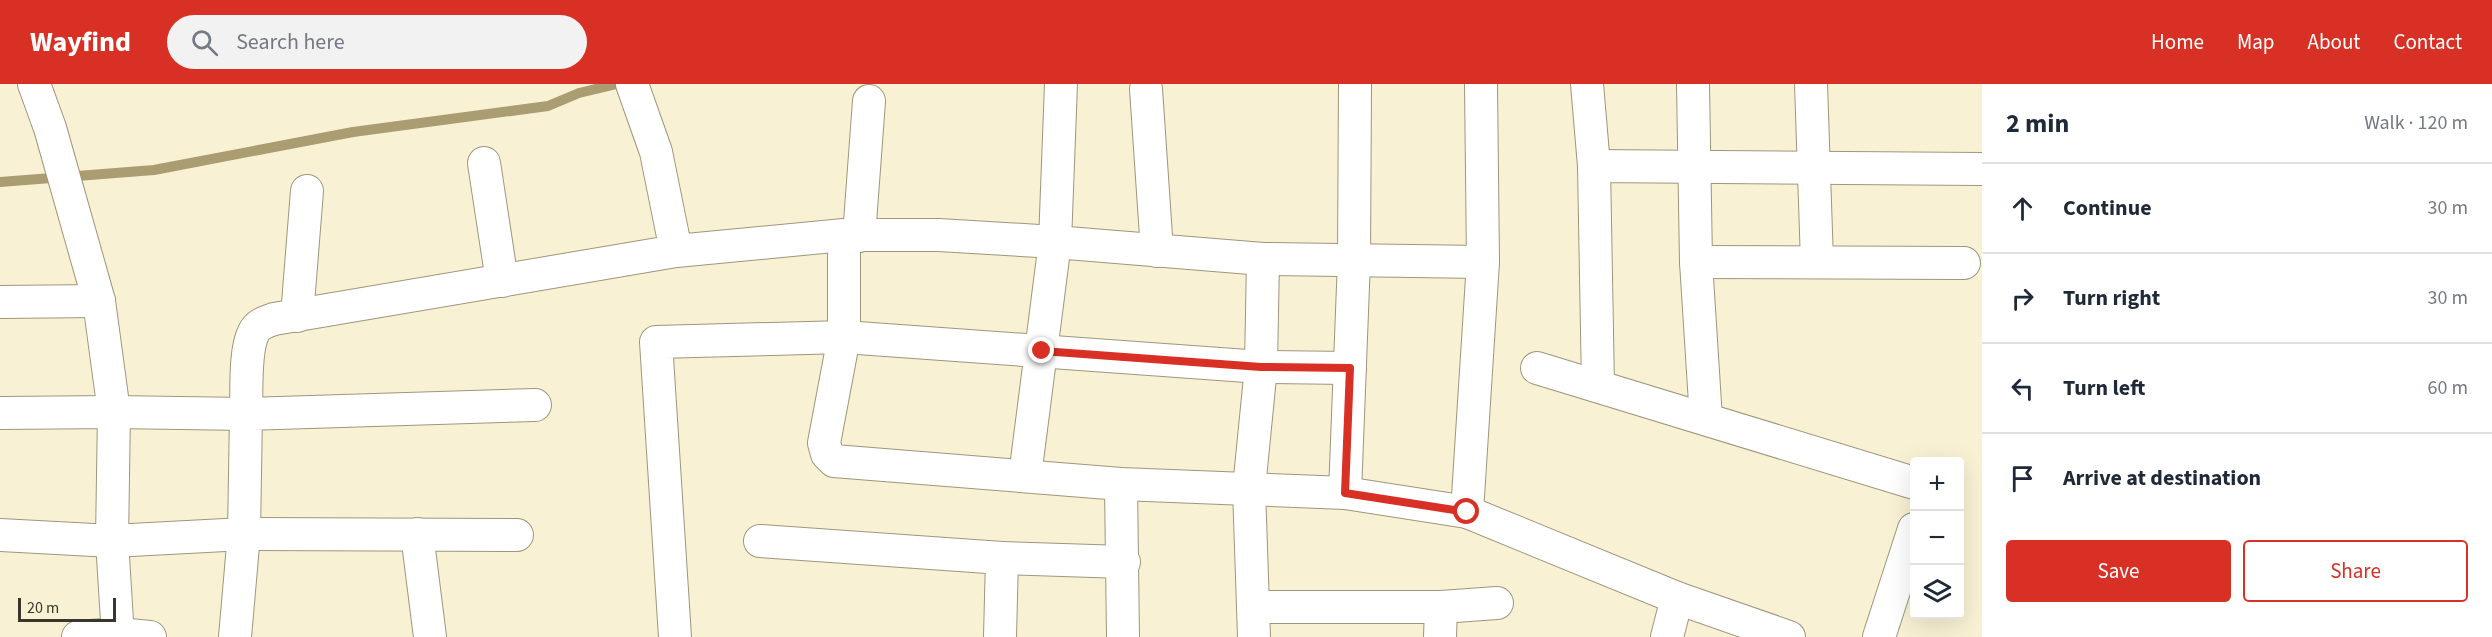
<!DOCTYPE html>
<meta charset="utf-8">
<style>
body{margin:0;font-family:"Source Sans 3",sans-serif;background:#f2f2f3;color:#1f2937}
.controls{position:absolute;right:18px;bottom:18px;display:grid;overflow:hidden;border-radius:6px;box-shadow:0 6px 24px #0002}
.controls button{width:54px;height:54px;display:grid;place-items:center;padding:0;border:0;border-bottom:2px solid #e0e1e3;background:#fff;color:#1f2937;font:30px sans-serif}
.scale{position:absolute;left:18px;bottom:15px;width:98px;box-sizing:border-box;padding-left:6px;border:3px solid #39362b;border-top:0;font-size:16px;line-height:21px;white-space:nowrap;color:#39362b;-webkit-text-stroke:4px #f9f1d4;paint-order:stroke}
.stop{position:absolute;width:18px;height:18px;margin:-14px;border:4px solid #d93025;border-radius:50%;background:#fff}
.stop.end{background:#d93025;border-color:#fff;box-shadow:0 2px 6px #0008}
.list{margin:0;padding:0;list-style:none}
h2{display:flex;justify-content:space-between;align-items:center;height:78px;margin:0;padding:0 24px;font-size:26px}
h2 small{font-size:20px;font-weight:400;color:#747a83}
.list li{display:grid;grid-template-columns:39px 1fr auto;gap:18px;align-items:center;box-sizing:border-box;height:90px;padding:0 24px;border-top:2px solid #e0e1e3}
.list b{display:block;font-size:22px;white-space:nowrap}
.list em{font-size:20px;font-style:normal;color:#747a83}
.actions{display:flex;gap:12px;padding:18px 24px}
.actions a{flex:1;padding:14px 0;border:2px solid #d93025;border-radius:6px;text-align:center;font-size:21px;color:#d93025}
.actions .main{background:#d93025;color:#fff}
.icon{flex:none;width:33px;height:33px;fill:none;stroke:currentColor;stroke-width:2;stroke-linecap:round;stroke-linejoin:round}
.map{position:relative;flex:none;width:1982px;height:553px;overflow:hidden}
header{display:flex;align-items:center;gap:36px;box-sizing:border-box;height:84px;padding:0 30px;background:#d93025;color:#fff}
header strong{font-size:28px}
nav{display:flex;gap:33px;margin-inline-start:auto;font-size:21px}
.search{width:420px;height:54px;background:#f2f2f3;display:flex;align-items:center;gap:15px;box-sizing:border-box;padding:0 21px;border-radius:33px;color:#747a83;font-size:22px}
main{display:flex}
aside{flex:1;background:#fff}
.map>svg:first-child{display:block}
.lines{fill:none;stroke-linecap:round;stroke-linejoin:round}
.stream{stroke:#aa9d71;stroke-width:10}
.street-casing{stroke:#9e967c;stroke-width:34}
.street{stroke:#fff;stroke-width:32}
.route{stroke:#d93025;stroke-width:8}
</style>
<header>
<strong>Wayfind</strong>
<div class="search"><svg class="icon" aria-label="search" viewBox="0 0 24 24"><circle cx="10" cy="10" r="6"/><path d="M15 15l6 6"/></svg>Search here</div>
<nav><a>Home</a><a>Map</a><a>About</a><a>Contact</a></nav>
</header>
<main>
<div class="map">
<svg width="1982" height="553" viewBox="0 0 1982 553">
<rect width="100%" height="100%" fill="#f9f1d4"/>
<g class="lines">
<path class="stream" d="M0,98l154,-12 199,-38 195,-26 31,-13 38,-9"/>
<g class="street-casing">
<g id="street">
<path d="M34,0l16,44 49,173 15,111 -2,129 6,96"/>
<path d="M632,0l24,68 20,99 168,-16h95l116,7 6,-158"/>
<path d="M1587,0l7,82"/>
<path d="M1693,0l3,178 10,157"/>
<path d="M1811,0l6,178"/>
<path d="M1146,5l11,162"/>
<path d="M484,79l18,118"/>
<path d="M844,151v102l-20,106 3,11 7,7 287,23 224,9 122,19 210,86 112,39"/>
<path d="M859,152l10,-135"/>
<path d="M1696,178l268,1"/>
<path d="M0,218l99,-1"/>
<path d="M297,232l10,-125"/>
<path d="M1537,284l377,115"/>
<path d="M1598,302l-4,-220 388,3"/>
<path d="M0,329l114,-1 132,2c1,-21 -2,-64 8,-82 4,-8 12,-10 20,-13l402,-68"/>
<path d="M1025,392l30,-234 208,17 220,3"/>
<path d="M1121,400l2,153"/>
<path d="M1345,409l9,-233 1,-176"/>
<path d="M1467,428l16,-250 -2,-178"/>
<path d="M417,450l13,103"/>
<path d="M0,451l112,6 132,-7 273,1"/>
<path d="M760,457l242,17 122,4"/>
<path d="M1254,523h187l-1,30"/>
<path d="M1441,523l56,-4"/>
<path d="M78,553l40,-3 32,3"/>
<path d="M235,553l9,-103 2,-120 289,-9"/>
<path d="M675,553l-19,-295 188,-5 417,30 89,1"/>
<path d="M1000,553l2,-79"/>
<path d="M1254,553l-5,-149 12,-121 2,-108"/>
<path d="M1667,553l10,-39"/>
<path d="M1879,553l35,-108"/>
</g>
</g>
<use href="#street" class="street"/>
</g>
<g class="lines">
<path class="route" d="M1042,267l219,16 89,1 -5,125 122,19"/>
</g>
</svg>
<div class="controls">
<button>+</button>
<button>−</button>
<button><svg class="icon" aria-label="layers" viewBox="0 0 24 24"><path d="M12 4l9 5-9 5-9-5zM3 14l9 5 9-5"/></svg></button>
</div>
<div class="scale">20 m</div>
<div class="stop" style="left:1467px;top:428px"></div>
<div class="stop end" style="left:1042px;top:267px"></div>
</div>
<aside>
<h2>2 min<small>Walk · 120 m</small></h2>
<ul class="list">
<li><svg class="icon" aria-label="ahead" viewBox="0 0 24 24"><path d="M12 20V5M6 11l6-6 6 6"/></svg><div><b>Continue</b></div><em>30 m</em></li>
<li><svg class="icon" aria-label="right" viewBox="0 0 24 24"><path d="M7 20v-9h11M14 6l5 5-5 5"/></svg><div><b>Turn right</b></div><em>30 m</em></li>
<li><svg class="icon" aria-label="left" viewBox="0 0 24 24"><path d="M17 20v-9H6M10 6l-5 5 5 5"/></svg><div><b>Turn left</b></div><em>60 m</em></li>
<li><svg class="icon" aria-label="arrive" viewBox="0 0 24 24"><path d="M6 21V4h12l-3 4 3 4H6"/></svg><div><b>Arrive at destination</b></div></li>
</ul>
<div class="actions"><a class="main">Save</a><a>Share</a></div>
</aside>
</main>
